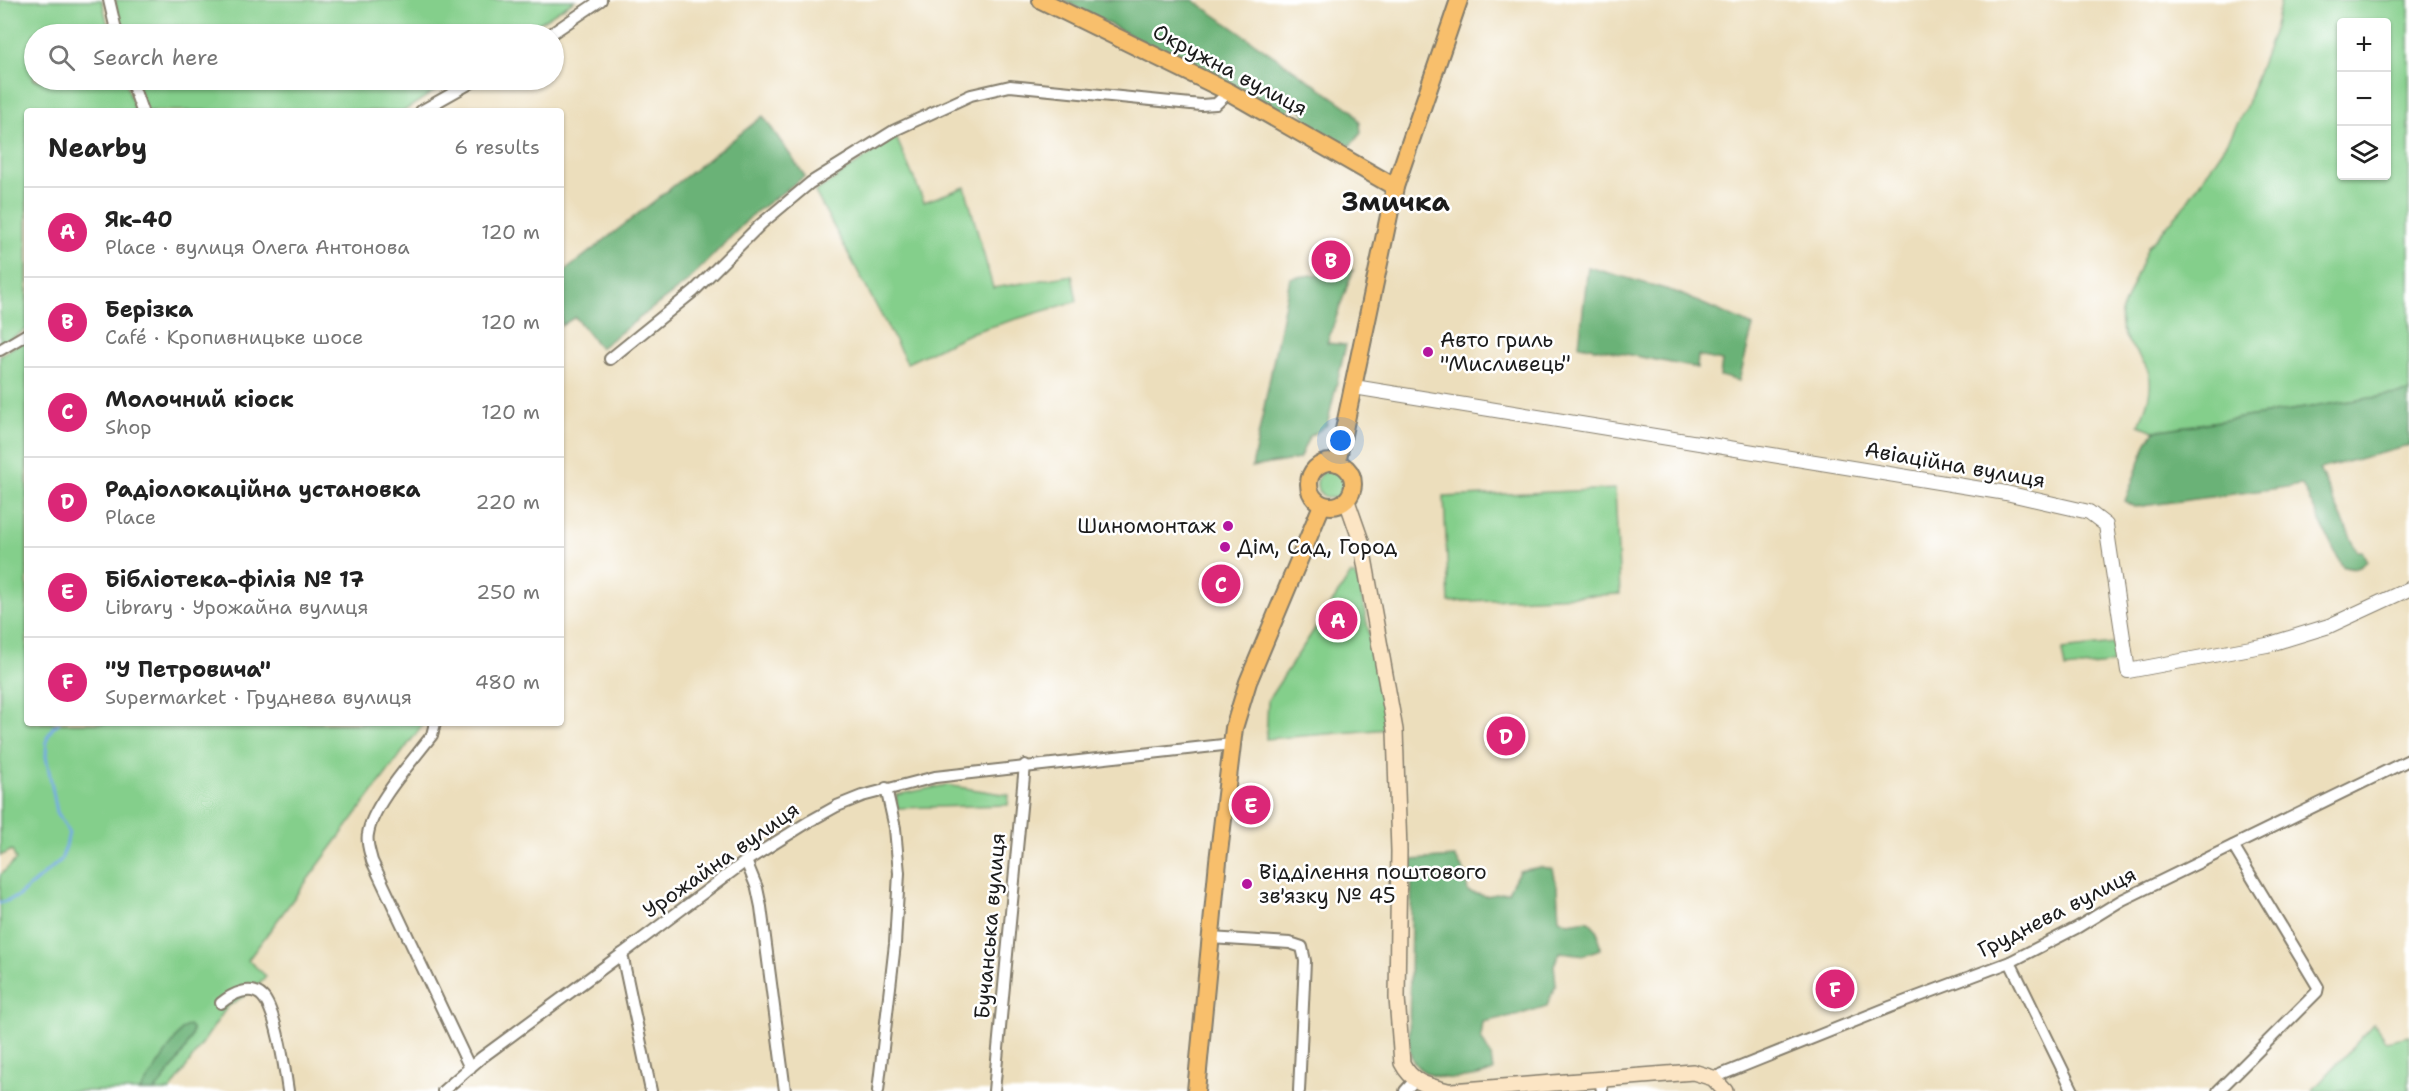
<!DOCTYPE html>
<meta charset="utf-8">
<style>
body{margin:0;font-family:"Shantell Sans",sans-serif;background:#f6f6f6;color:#222}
.controls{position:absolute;right:18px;top:18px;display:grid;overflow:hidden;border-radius:6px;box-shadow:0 2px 4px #0004}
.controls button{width:54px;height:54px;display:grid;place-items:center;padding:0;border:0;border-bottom:2px solid #e0e0e0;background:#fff;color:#222;font:30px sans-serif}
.you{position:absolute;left:1341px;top:441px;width:21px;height:21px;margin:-15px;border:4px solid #fff;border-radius:50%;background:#1a73e8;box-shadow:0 0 0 9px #1a73e833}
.badge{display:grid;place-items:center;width:39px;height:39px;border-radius:50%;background:#db2777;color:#fff;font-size:20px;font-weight:700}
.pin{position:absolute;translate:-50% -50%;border:3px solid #fff;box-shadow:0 2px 6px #0006}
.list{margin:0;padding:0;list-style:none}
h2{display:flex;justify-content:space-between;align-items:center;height:78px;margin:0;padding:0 24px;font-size:26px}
h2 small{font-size:20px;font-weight:400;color:#767676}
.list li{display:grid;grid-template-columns:39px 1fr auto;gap:18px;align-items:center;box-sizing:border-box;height:90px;padding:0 24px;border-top:2px solid #e0e0e0}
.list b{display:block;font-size:22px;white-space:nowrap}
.list p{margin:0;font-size:20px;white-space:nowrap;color:#767676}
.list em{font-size:20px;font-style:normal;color:#767676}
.icon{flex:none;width:33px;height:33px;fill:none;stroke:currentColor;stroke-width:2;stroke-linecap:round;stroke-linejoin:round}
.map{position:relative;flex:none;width:2409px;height:1091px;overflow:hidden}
.search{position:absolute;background:#fff;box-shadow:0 2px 4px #0004;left:24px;top:24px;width:540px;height:66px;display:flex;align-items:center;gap:15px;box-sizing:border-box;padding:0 21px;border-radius:33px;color:#767676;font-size:22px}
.panel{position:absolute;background:#fff;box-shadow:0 2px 4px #0004;left:24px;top:108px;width:540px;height:618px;border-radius:6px}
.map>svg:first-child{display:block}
.green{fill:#84cf8b;stroke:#507654;stroke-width:1.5;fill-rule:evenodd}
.forest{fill:#6bb277;stroke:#44674a;stroke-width:1.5}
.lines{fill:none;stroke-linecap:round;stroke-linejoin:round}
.stream{stroke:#76abe4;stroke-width:3}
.minor-casing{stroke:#847d6c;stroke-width:14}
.tertiary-casing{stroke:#847d6c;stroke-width:16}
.secondary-casing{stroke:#847d6c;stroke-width:18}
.primary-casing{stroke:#847d6c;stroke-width:20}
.minor{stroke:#fff;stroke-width:10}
.tertiary{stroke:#fff;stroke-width:14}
.secondary{stroke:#fce5c4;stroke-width:15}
.primary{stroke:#f8bf6c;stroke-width:16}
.poi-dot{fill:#b5179e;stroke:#fff;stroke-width:2}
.labels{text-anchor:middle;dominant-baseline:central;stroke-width:5;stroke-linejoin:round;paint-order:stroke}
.street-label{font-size:21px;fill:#1c1c1c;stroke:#fff}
.poi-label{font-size:21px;fill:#1c1c1c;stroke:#fff;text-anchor:start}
.district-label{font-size:27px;font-weight:bold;fill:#1c1c1c;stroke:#fff}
</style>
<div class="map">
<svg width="2409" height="1091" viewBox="0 0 2409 1091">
<rect width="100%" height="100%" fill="#fff"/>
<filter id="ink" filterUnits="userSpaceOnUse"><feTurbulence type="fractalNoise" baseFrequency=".0167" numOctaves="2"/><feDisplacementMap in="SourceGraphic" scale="12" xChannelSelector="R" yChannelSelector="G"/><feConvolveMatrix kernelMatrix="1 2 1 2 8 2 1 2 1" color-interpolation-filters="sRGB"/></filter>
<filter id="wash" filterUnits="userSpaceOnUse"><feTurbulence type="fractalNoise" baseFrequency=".008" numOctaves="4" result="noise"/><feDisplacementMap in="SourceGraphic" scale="24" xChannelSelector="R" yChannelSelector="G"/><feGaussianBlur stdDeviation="1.35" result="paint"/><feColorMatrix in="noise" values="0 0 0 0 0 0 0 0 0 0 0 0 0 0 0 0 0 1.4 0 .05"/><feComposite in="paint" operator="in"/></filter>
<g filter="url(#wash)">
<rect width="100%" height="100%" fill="#ecdebc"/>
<g class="green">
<path d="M0,0h102l8,34h-76v46h91l10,31h-108v218l-27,16z"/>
<path d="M115,0h460l-53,34h-400z"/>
<path d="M2281,0h128v392l-255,39 -15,-6c5,-13 13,-32 11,-46 -3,-25 -34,-36 -29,-66l27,-66 34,-38 45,-66 18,-34 29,-79zM2342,22h44v154h-44z"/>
<path d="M136,80h316l-48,31h-257z"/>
<path d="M896,137l28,65 41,-15 28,101 79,-13 5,26 -104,31 -66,31 -92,-171z"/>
<path d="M27,339v384h397l-176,237 18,16 -13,14 -26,17 -57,84h-170v-216l16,-15 -4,-10 -12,6v-501z"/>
<circle cx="1331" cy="484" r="14"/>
<path d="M1615,489l5,105 -171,8 -5,-105z"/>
<path d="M1350,575h5l4,8 29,146 -122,10 2,-39z"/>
<path d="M2113,644l3,19 -51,6 -3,-19z"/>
<path d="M946,785l63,10 -1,10 -111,3 -1,-13z"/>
<path d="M2374,1024l12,17 23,-5v55h-97z"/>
</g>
<g class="forest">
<path d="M1062,0h131l160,111 7,12 1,10 -11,13 -44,-22 -2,-12 -10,-7 -10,9z"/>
<path d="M763,116l42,60 -52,38 -66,68 -87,66 -25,-31 -14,9v-52z"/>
<path d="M1588,267l88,25 77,34 -14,55 -19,-5 2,-15 -24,-5 -1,12 -118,-23z"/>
<path d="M1353,270l-26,73 19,2 -19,80 -18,12 -10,22 -47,8 38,-189z"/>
<path d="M2409,392v54l-90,23 38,82h5l5,10c-8,9 -14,9 -25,5l-40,-81 -167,22 -10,-6 22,-59 7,-11z"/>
<path d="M1455,857l10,15 3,20 18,4 22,-4 11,-21 22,-4 12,2 4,18 2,32 9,4 20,-3 10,11 2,18 -16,6 -24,-3 -6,13 2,19 -9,22 -26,8 -38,8 -2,16 10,18 2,15c-21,9 -65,14 -80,-10 -3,-5 -3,-13 -4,-19l3,-182z"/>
<path d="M189,1025l3,3c2,16 -27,49 -37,63h-15l42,-62z"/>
</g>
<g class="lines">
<path class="stream" d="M0,903l17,-6 44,-37 5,-14 3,-14 -12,-20 -11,-56 1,-18 6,-11 6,-4"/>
</g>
</g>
<g filter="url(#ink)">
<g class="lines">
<g class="minor-casing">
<g id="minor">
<path d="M109,0l8,34"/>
<path d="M551,34l50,-34"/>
<path d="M131,80l11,31"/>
<path d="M421,111l55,-31"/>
<path d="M0,350l27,-16"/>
<path d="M610,359l84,-68 67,-67 49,-41 85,-53 76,-35 39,-9 191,19 15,-1 13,-12"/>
<path d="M435,723l-3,12c-18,24 -60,70 -64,99 -2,9 2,18 4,27l98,207"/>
<path d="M746,861l11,27 4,19 24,184"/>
<path d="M1210,938l80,5 12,4 3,14 -6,130"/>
<path d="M2010,962l63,129"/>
<path d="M221,1003c11,-9 30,-19 42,-6 13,14 22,73 25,94"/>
<path d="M1713,1078l177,-71 120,-45 68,-35 44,-27 287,-140"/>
<path d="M1600,1079l2,12"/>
<path d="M443,1091l38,-33 141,-104"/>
<path d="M651,1091l-29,-137 124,-93 64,-40 27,-15 25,-10 73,-19 297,-33"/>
<path d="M878,1091l17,-147 4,-71 -4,-45 -9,-40"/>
<path d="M994,1091l31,-326"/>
<path d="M1405,1091l10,-11"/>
<path d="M2218,1091l99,-99 1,-5 -85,-141"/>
</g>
</g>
<g class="tertiary-casing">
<path id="tertiary" d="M1354,387l652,106 83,19 17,13 22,146 139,-26 62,-19 80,-37"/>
</g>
<g class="secondary-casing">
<g id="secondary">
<path d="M1347,501l14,40 34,189 4,121 -2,147 5,65c10,20 26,23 46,28"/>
<path d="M1452,1091l241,-19 20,6 12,13"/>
</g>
</g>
<g class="primary-casing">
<g id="primary">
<path d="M1041,0l188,92 166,95"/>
<circle cx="1331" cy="484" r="22"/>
<path d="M1337,463l58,-276 64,-187"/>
<path d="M1196,1091l22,-230 16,-133 14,-46 74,-177"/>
</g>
</g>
<use href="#minor" class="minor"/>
<use href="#tertiary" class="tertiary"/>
<use href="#secondary" class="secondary"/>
<use href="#primary" class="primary"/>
</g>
</g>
<g class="poi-dot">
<circle cx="1428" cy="352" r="6"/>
<circle cx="1228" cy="526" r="6"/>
<circle cx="1225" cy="547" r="6"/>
<circle cx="1247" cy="884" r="6"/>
</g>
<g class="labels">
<g class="street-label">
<text transform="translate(1230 70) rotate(28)">Окружна вулиця</text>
<text transform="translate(1955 465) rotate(10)">Авіаційна вулиця</text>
<text transform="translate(721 860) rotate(-35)">Урожайна вулиця</text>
<text transform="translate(2057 912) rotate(-27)">Груднева вулиця</text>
<text transform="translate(990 926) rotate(-85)">Бучанська вулиця</text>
</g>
<g class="poi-label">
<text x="1440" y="340">Авто гриль<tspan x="1440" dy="24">"Мисливець"</tspan></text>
<text x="1216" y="526" text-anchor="end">Шиномонтаж</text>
<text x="1237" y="547">Дім, Сад, Город</text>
<text x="1259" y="872">Відділення поштового<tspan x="1259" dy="24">зв'язку № 45</tspan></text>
</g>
<g class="district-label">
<text x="1396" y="201">Змичка</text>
</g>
</g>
</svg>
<div class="controls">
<button>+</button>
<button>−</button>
<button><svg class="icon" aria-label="layers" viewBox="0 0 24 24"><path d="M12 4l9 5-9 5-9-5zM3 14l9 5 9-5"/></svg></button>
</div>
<div class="you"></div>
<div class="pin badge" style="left:1338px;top:620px">A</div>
<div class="pin badge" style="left:1331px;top:260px">B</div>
<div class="pin badge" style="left:1221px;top:584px">C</div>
<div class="pin badge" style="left:1506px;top:736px">D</div>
<div class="pin badge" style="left:1251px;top:805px">E</div>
<div class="pin badge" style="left:1835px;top:989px">F</div>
<div class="search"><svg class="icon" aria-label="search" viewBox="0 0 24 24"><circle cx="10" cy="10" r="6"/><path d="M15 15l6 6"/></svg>Search here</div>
<section class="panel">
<h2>Nearby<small>6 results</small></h2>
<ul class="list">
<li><span class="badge">A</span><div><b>Як-40</b><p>Place · вулиця Олега Антонова</p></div><em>120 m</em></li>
<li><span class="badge">B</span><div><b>Берізка</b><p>Café · Кропивницьке шосе</p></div><em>120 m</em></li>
<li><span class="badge">C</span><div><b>Молочний кіоск</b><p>Shop</p></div><em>120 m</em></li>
<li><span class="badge">D</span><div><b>Радіолокаційна установка</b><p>Place</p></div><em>220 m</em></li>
<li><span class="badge">E</span><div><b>Бібліотека-філія № 17</b><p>Library · Урожайна вулиця</p></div><em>250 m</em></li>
<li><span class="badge">F</span><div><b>&quot;У Петровича&quot;</b><p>Supermarket · Груднева вулиця</p></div><em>480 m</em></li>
</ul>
</section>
</div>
